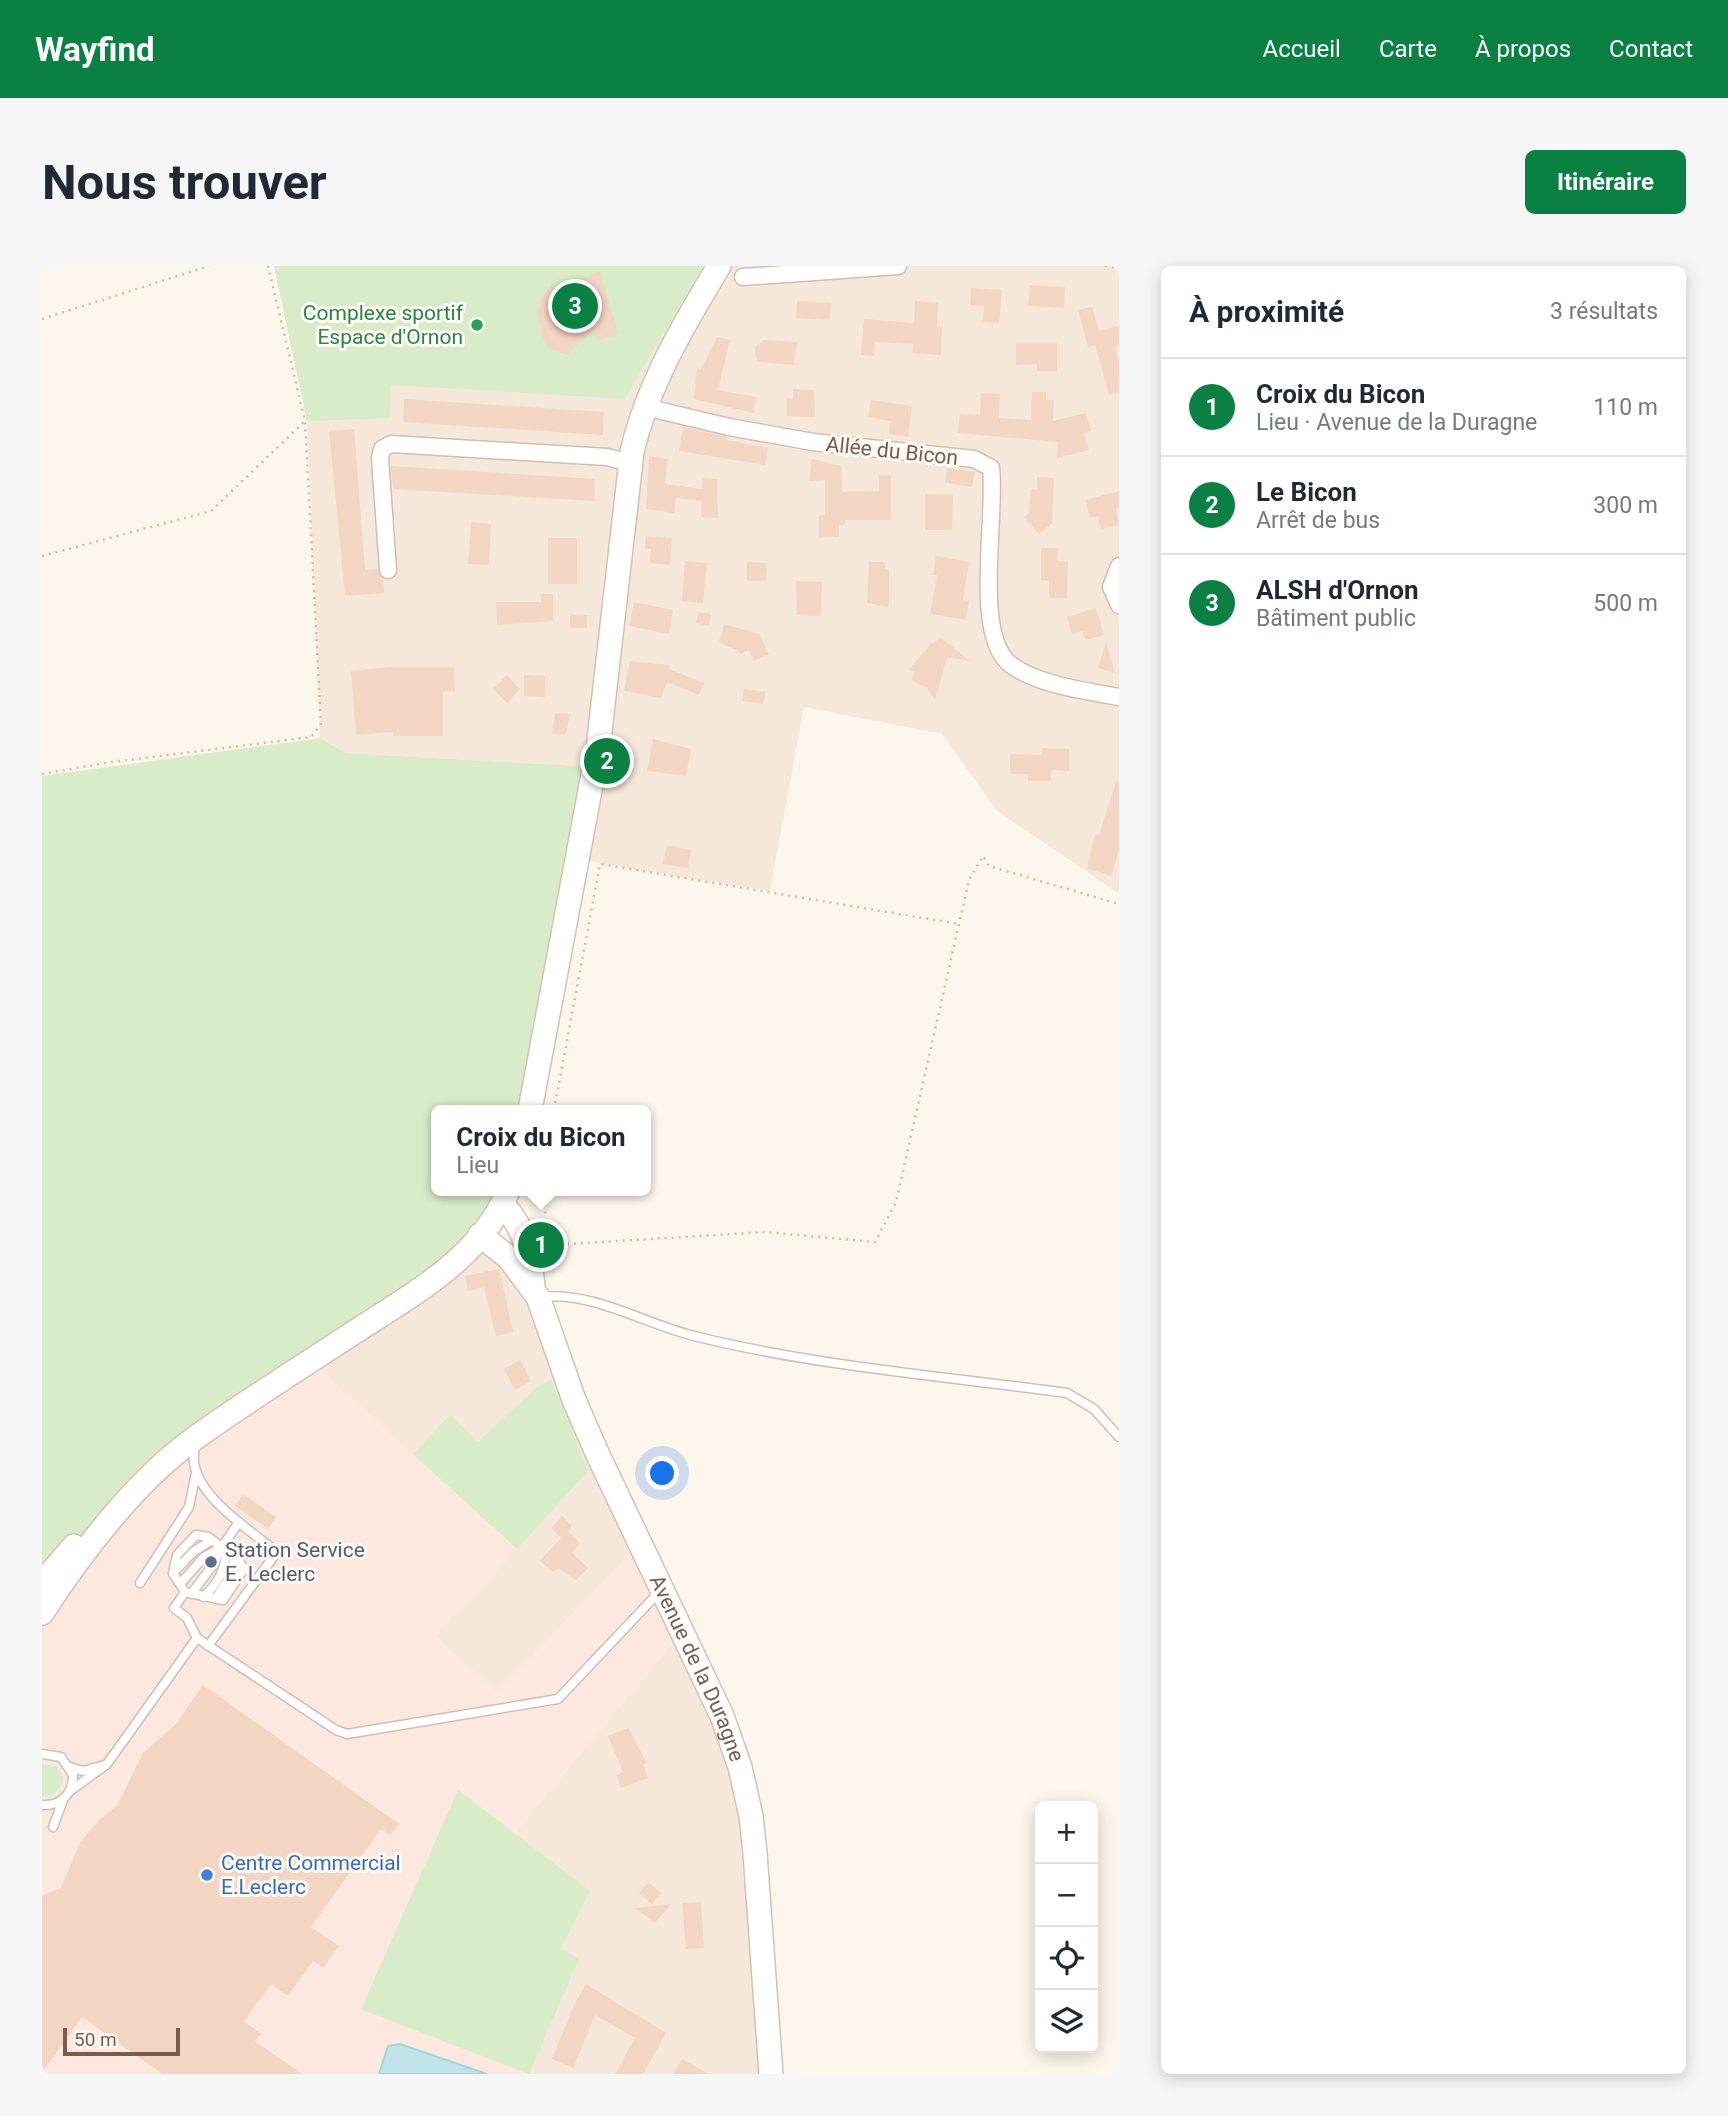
<!DOCTYPE html>
<html lang="fr">
<meta charset="utf-8">
<style>
body{margin:0;font-family:Roboto,sans-serif;background:#f6f6f7;color:#1f2937}
.controls{position:absolute;right:21px;bottom:21px;display:grid;overflow:hidden;border-radius:10px;box-shadow:0 4px 18px #0003}
.controls button{width:63px;height:63px;display:grid;place-items:center;padding:0;border:0;border-bottom:2px solid #e0e1e3;background:#fff;color:#1f2937;font:35px sans-serif}
.scale{position:absolute;left:21px;bottom:18px;width:117px;box-sizing:border-box;padding-left:7px;border:4px solid #7a5c4d;border-top:0;font-size:19px;line-height:24px;white-space:nowrap;color:#7a5c4d;-webkit-text-stroke:5px #fffaf3;paint-order:stroke}
.you{position:absolute;left:621px;top:1208px;width:24px;height:24px;margin:-18px;border:5px solid #fff;border-radius:50%;background:#1a73e8;box-shadow:0 0 0 10px #1a73e833}
.badge{display:grid;place-items:center;width:46px;height:46px;border-radius:50%;background:#0b8043;color:#fff;font-size:23px;font-weight:700}
.pin{position:absolute;translate:-50% -50%;border:4px solid #fff;box-shadow:0 2px 7px #0006}
.popup{position:absolute;left:389px;top:839px;width:220px;height:91px;box-sizing:border-box;display:grid;place-content:center;border-radius:10px;background:#fff;filter:drop-shadow(0 2px 5px #0005);font-size:23px;white-space:nowrap;color:#747a83}
.popup b{font-size:26px;color:#1f2937}
.popup::after{content:'';position:absolute;left:50%;top:100%;margin-left:-14px;border:14px solid transparent;border-top-color:#fff}
.list{margin:0;padding:0;list-style:none}
h2{display:flex;justify-content:space-between;align-items:center;height:91px;margin:0;padding:0 28px;font-size:30px}
h2 small{font-size:23px;font-weight:400;color:#747a83}
.list li{display:grid;grid-template-columns:46px 1fr auto;gap:21px;align-items:center;box-sizing:border-box;height:98px;padding:0 28px;border-top:2px solid #e0e1e3}
.list b{display:block;font-size:26px;white-space:nowrap}
.list p{margin:0;font-size:23px;white-space:nowrap;color:#747a83}
.list em{font-size:23px;font-style:normal;color:#747a83}
.icon{flex:none;width:38px;height:38px;fill:none;stroke:currentColor;stroke-width:2;stroke-linecap:round;stroke-linejoin:round}
.map{position:relative;flex:none;width:1077px;height:1808px;overflow:hidden;border-radius:10px}
header{display:flex;align-items:center;gap:42px;box-sizing:border-box;height:98px;padding:0 35px;background:#0b8043;color:#fff}
header strong{font-size:33px}
nav{display:flex;gap:38px;margin-inline-start:auto;font-size:24px}
.intro{display:flex;align-items:center;justify-content:space-between;box-sizing:border-box;height:168px;padding:0 42px}
h1{margin:0;font-size:49px}
.button{padding:18px 32px;border-radius:10px;background:#0b8043;color:#fff;font-size:24px;font-weight:700}
main{display:flex;gap:42px;padding:0 42px}
aside{flex:1;background:#fff;border-radius:10px;box-shadow:0 4px 18px #0003}
.map>svg:first-child{display:block}
.residential{fill:#f5e8da}
.commercial{fill:#fde8e0}
.green{fill:#d8ecc9}
.water{fill:#bfe3e8;stroke:#a5d3da;stroke-width:2}
.building{fill:#f3d5c3}
.lines{fill:none;stroke-linecap:round;stroke-linejoin:round}
.lane-casing{stroke:#d1beb0;stroke-width:11}
.street-casing{stroke:#d1beb0;stroke-width:19}
.secondary-casing{stroke:#d6c0b0;stroke-width:26}
.path{stroke:#d9b8a5;stroke-width:2.5;stroke-dasharray:2 5;stroke-linecap:butt}
.lane{stroke:#fff;stroke-width:8}
.street{stroke:#fff;stroke-width:16}
.secondary{stroke:#fff;stroke-width:23}
.leisure-dot{fill:#2e9e5b;stroke:#fffaf3;stroke-width:2.5}
.service-dot{fill:#5c6f8a;stroke:#fffaf3;stroke-width:2.5}
.shop-dot{fill:#3f7fe0;stroke:#fffaf3;stroke-width:2.5}
.labels{text-anchor:middle;dominant-baseline:central;stroke-width:6;stroke-linejoin:round;paint-order:stroke}
.leisure-label{font-size:21px;fill:#27864d;stroke:#fffaf3;text-anchor:end}
.street-label{font-size:21px;fill:#7a5c4d;stroke:#fffaf3}
.service-label{font-size:21px;fill:#4e5e75;stroke:#fffaf3;text-anchor:start}
.shop-label{font-size:21px;fill:#366cbe;stroke:#fffaf3;text-anchor:start}
</style>
<header>
<strong>Wayfind</strong>
<nav><a>Accueil</a><a>Carte</a><a>À propos</a><a>Contact</a></nav>
</header>
<div class="intro"><h1>Nous trouver</h1><a class="button">Itinéraire</a></div>
<main>
<div class="map">
<svg width="1077" height="1808" viewBox="0 0 1077 1808">
<rect width="100%" height="100%" fill="#fdf6ec"/>
<g class="residential">
<path d="M232,0h845v628l-123,-84 -54,-76 -138,-27 -34,184 -170,-27 -21,-7 16,-90 -249,-14 -26,-15 -13,-317z"/>
<path d="M438,969l29,23 231,509 31,307h-729l8,-473 139,-158z"/>
</g>
<path class="commercial" d="M276,1101l199,182 -82,86 61,57 134,-138 43,89 -158,190 -57,-42 -97,219 167,64h-486v-456l79,-100 125,-105z"/>
<g class="green">
<path d="M232,0h429l-78,133 -234,-14 -1,33 -83,3z"/>
<path d="M278,472l26,15 249,14 -65,343h-94v81h72l-28,44 -291,208 -147,170v-837z"/>
<path d="M509,1113l37,92 -71,78 -104,-95 37,-39 28,27 58,-54z"/>
<path d="M0,1498l14,2 7,9 -1,11 -12,11 -8,-1z"/>
<path d="M416,1524l132,101 -29,58 18,10 -50,115 -168,-65z"/>
</g>
<path class="water" d="M358,1778l87,30h-108l9,-28z"/>
<g class="building">
<path d="M558,5l18,63 -21,8 -4,-12 -26,25 -15,-5 -7,-6 -8,-29 4,-17 10,-11 24,-5z"/>
<path d="M988,19l35,2 -1,21 -36,-2z"/>
<path d="M929,22l31,2 -3,33 -16,-1 1,-16 -14,-1z"/>
<path d="M755,35l34,2 -1,17 -34,-2z"/>
<path d="M873,35l23,2 -1,24 5,1 -1,27 -29,-2 1,-9 -38,-2 -1,14 -13,-1 3,-36 50,4z"/>
<path d="M1050,41l7,24 20,-5v20l-4,1 4,15v30l-10,3 -14,-50 -7,2 -10,-37z"/>
<path d="M675,71l13,3 -12,50 38,7 -2,16 -60,-14 3,-31 4,1z"/>
<path d="M722,74l33,2 -3,23 -35,-3 -4,-7v-8z"/>
<path d="M974,77h41v28h-20v-7l-21,1z"/>
<path d="M751,123l21,1 1,27 -28,-1v-17h6z"/>
<path d="M990,126h14v8h8l-1,21 33,-8 5,18 -7,2 5,17 -32,8 1,-16 -100,-9 2,-19 20,1 1,-22 19,1 -1,24 32,2z"/>
<path d="M362,133l200,13 -1,23 -200,-13z"/>
<path d="M829,134l41,6 -4,31 -19,-3 1,-13 -22,-4z"/>
<path d="M641,161l44,10v3l41,8 -3,17 -86,-14z"/>
<path d="M312,163l11,141 12,-1 6,10 1,14 -39,3 -16,-165z"/>
<path d="M607,190l19,3 -3,25 37,5 1,-11 14,1 1,39 -17,-1 1,-16 -26,-3 -2,15 -28,-4z"/>
<path d="M770,193l29,7 1,26 37,-1v-16h12v45h-46v5h-6v12h-20v-22h6v-35l-16,1z"/>
<path d="M349,200l204,13 -1,22 -201,-12z"/>
<path d="M905,202l28,4 -3,15 -27,-4z"/>
<path d="M995,211l17,1 -2,45 -13,11 -15,-17 5,-4 2,-24h6z"/>
<path d="M1077,225v17l-3,1 3,16 -18,4 -3,-13 -8,2 -5,-18z"/>
<path d="M883,228l28,1 -1,35h-27z"/>
<path d="M429,256l20,2 -2,41 -21,-1z"/>
<path d="M604,270l26,2 -2,27 -20,-2 1,-14h-6z"/>
<rect x="506" y="272" width="29" height="46"/>
<path d="M999,282h17l-1,13 11,1 -1,36h-18v-17l-8,-1z"/>
<path d="M894,290l33,6 -6,38 6,1 -3,19 -36,-6 7,-39h-4z"/>
<path d="M643,295l22,2 -4,40 -21,-2z"/>
<path d="M705,296l20,1 -1,18h-19z"/>
<path d="M827,296h16v7h4v38l-22,-4z"/>
<path d="M754,315l26,1 -1,34 -24,-1z"/>
<path d="M499,328h12v27l-56,4 -1,-23h45z"/>
<path d="M592,336l39,8 -4,24 -40,-8z"/>
<path d="M1054,342l8,27 -19,5 -2,-9 -11,3 -5,-17z"/>
<path d="M656,346l13,2 -2,12 -13,-3z"/>
<rect x="528" y="349" width="17" height="13"/>
<path d="M682,358l35,10 10,20 -15,7 -5,-11 -9,4 -2,-4 -12,-4 -7,-5z"/>
<path d="M899,372l29,23 -23,-4 -12,43 -8,-12 -15,-8 2,-9 -5,-1 22,-26z"/>
<path d="M1064,376l9,31 -17,-5z"/>
<path d="M588,395l40,4 -1,4 35,14 -5,12 -32,-13 -6,16 -37,-7z"/>
<path d="M348,401h64l1,24h-12v45h-50v-4l-37,3 -5,-64z"/>
<path d="M465,409l13,14 -13,14 -14,-14z"/>
<path d="M482,409l21,1v21l-21,-1z"/>
<path d="M702,423l21,3 -2,12 -21,-3z"/>
<path d="M513,447l15,1 -4,21 -14,-1z"/>
<path d="M611,473l38,10 -5,27 -39,-5z"/>
<path d="M1000,482l27,1v22l-18,-1v11h-23v-7h-18v-20l32,1z"/>
<path d="M1074,515l3,1v69l-8,25 -24,-8 8,-34 4,1z"/>
<path d="M625,579l24,5 -3,18 -25,-4z"/>
<path d="M457,1003l14,63 -17,4 -12,-49 -16,4 -3,-15z"/>
<path d="M478,1094l11,21 -16,9 -11,-21z"/>
<path d="M201,1228l33,23 -8,12 -33,-23z"/>
<path d="M520,1250l10,10 -4,6 12,11 -8,10 16,15 -12,12 -18,-12 -5,4 -13,-11 21,-23 -10,-10z"/>
<path d="M161,1419l196,139 -9,11 -9,-6 -70,98 28,19 -16,22 -10,-7 -25,35 -17,-12 -27,37 17,13 -6,7 47,33h-140l-80,-57 -40,56v-177l19,-8 19,-45 18,-22 19,-15 26,-53 34,-30z"/>
<path d="M586,1462l19,35 -4,1 5,14 -27,10 -5,-13 7,-3 -15,-36z"/>
<path d="M606,1616l13,11 -9,11 -13,-11z"/>
<path d="M659,1636l3,46 -18,1 -4,-46z"/>
<path d="M629,1638l-16,19 -20,-15z"/>
<path d="M544,1718l80,49 -23,41h-28l20,-36 -40,-23 -22,53 -21,-9 23,-56z"/>
<path d="M640,1793l27,15h-36z"/>
</g>
<g class="lines">
<g class="lane-casing">
<g id="lane">
<path d="M499,1031c51,-6 104,27 153,39 121,30 249,40 373,57l27,16 25,28"/>
<path d="M154,1179c-16,42 54,85 81,107l-69,94"/>
<path d="M131,1307l20,-21 19,-12"/>
<path d="M98,1317l49,-76 7,-34"/>
<path d="M138,1318l24,-27 18,-10"/>
<path d="M143,1326l38,8 21,-31 -9,-14 -13,-8"/>
<path d="M149,1328l22,-29 9,-18"/>
<path d="M161,1331c16,-14 21,-26 24,-47"/>
<path d="M174,1332l14,-21 5,-22"/>
<path d="M155,1372l-10,-20 -13,-10 11,-16 -12,-19 4,-18 19,-20 12,2 14,10 17,-25"/>
<path d="M0,1488l19,3 12,18c0,19 -12,31 -31,30"/>
<path d="M28,1501l13,4 22,-6"/>
<path d="M28,1525l37,-27 90,-126 139,92 11,4 211,-35 103,-109"/>
<path d="M11,1561l10,-27"/>
</g>
</g>
<g class="street-casing">
<g id="street">
<path d="M701,11l155,-11"/>
<path d="M603,141l84,20 84,15 161,17 17,9c6,48 -19,168 20,197 30,21 73,25 108,32"/>
<path d="M1077,300l-8,21 8,18"/>
<path d="M346,304l-8,-112 2,-9 9,-5 216,13 23,6"/>
</g>
</g>
<g class="secondary-casing">
<g id="secondary">
<path d="M488,844l68,-362 34,-296c16,-68 51,-126 87,-186"/>
<path d="M461,939c22,22 27,51 30,82"/>
<path id="s1" d="M438,969l29,23 29,39 36,103 24,55 124,261 18,51 11,49 4,37 16,221"/>
<path d="M0,1317l32,-37"/>
<path d="M0,1347c38,-59 92,-130 149,-172 51,-37 106,-71 159,-106 58,-38 131,-76 158,-144"/>
</g>
</g>
<g class="path">
<path d="M1063,0l14,2"/>
<path d="M0,53l167,-53"/>
<path d="M0,290l169,-45 94,-90"/>
<path d="M0,508l70,-12 199,-25 10,-13 -16,-303 -37,-155"/>
<path d="M512,844l46,-246 359,60"/>
<path d="M499,925l11,54 213,-13 110,10 21,-40 73,-322 14,-24 6,10 130,38"/>
</g>
<use href="#lane" class="lane"/>
<use href="#street" class="street"/>
<use href="#secondary" class="secondary"/>
</g>
<circle class="leisure-dot" cx="435" cy="59" r="7"/>
<circle class="service-dot" cx="169" cy="1296" r="7"/>
<circle class="shop-dot" cx="165" cy="1609" r="7"/>
<g class="labels">
<g class="leisure-label">
<text x="421" y="47">Complexe sportif<tspan x="421" dy="24">Espace d'Ornon</tspan></text>
</g>
<g class="street-label">
<text transform="translate(850 185) rotate(6)">Allée du Bicon</text>
<text stroke="none"><textPath href="#s1" startOffset="490">Avenue de la Duragne</textPath></text>
</g>
<g class="service-label">
<text x="183" y="1284">Station Service<tspan x="183" dy="24">E. Leclerc</tspan></text>
</g>
<g class="shop-label">
<text x="179" y="1597">Centre Commercial<tspan x="179" dy="24">E.Leclerc</tspan></text>
</g>
</g>
</svg>
<div class="controls">
<button>+</button>
<button>−</button>
<button><svg class="icon" aria-label="locate" viewBox="0 0 24 24"><circle cx="12" cy="12" r="6"/><path d="M12 2v4M12 18v4M2 12h4M18 12h4"/></svg></button>
<button><svg class="icon" aria-label="layers" viewBox="0 0 24 24"><path d="M12 4l9 5-9 5-9-5zM3 14l9 5 9-5"/></svg></button>
</div>
<div class="scale">50 m</div>
<div class="you"></div>
<div class="pin badge" style="left:499px;top:979px">1</div>
<div class="popup"><b>Croix du Bicon</b>Lieu</div>
<div class="pin badge" style="left:565px;top:495px">2</div>
<div class="pin badge" style="left:533px;top:40px">3</div>
</div>
<aside>
<h2>À proximité<small>3 résultats</small></h2>
<ul class="list">
<li><span class="badge">1</span><div><b>Croix du Bicon</b><p>Lieu · Avenue de la Duragne</p></div><em>110 m</em></li>
<li><span class="badge">2</span><div><b>Le Bicon</b><p>Arrêt de bus</p></div><em>300 m</em></li>
<li><span class="badge">3</span><div><b>ALSH d'Ornon</b><p>Bâtiment public</p></div><em>500 m</em></li>
</ul>
</aside>
</main>
